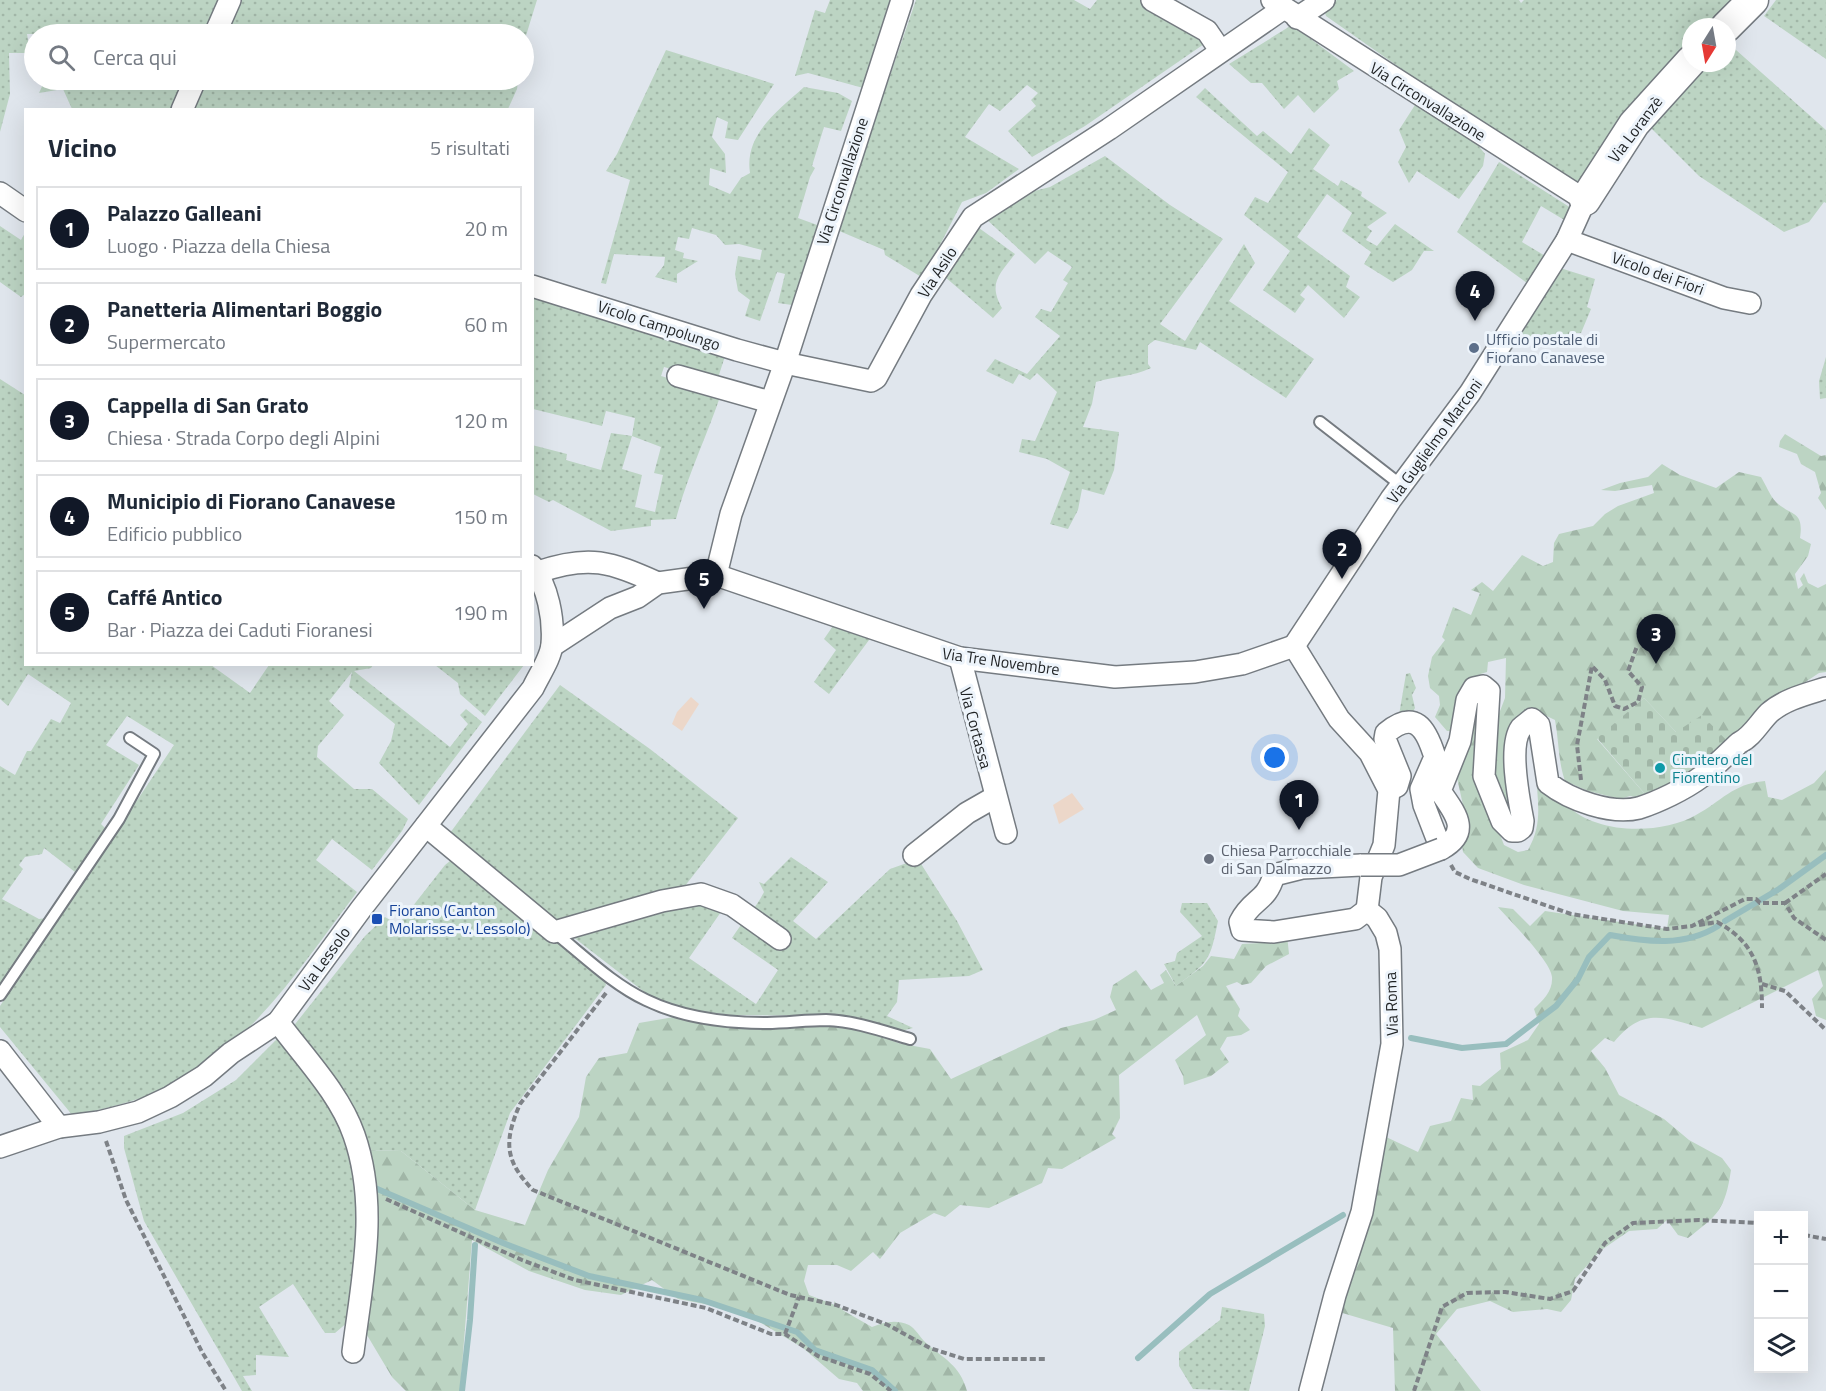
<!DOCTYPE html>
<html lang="it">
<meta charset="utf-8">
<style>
body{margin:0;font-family:"Titillium Web",sans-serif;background:#f2f2f3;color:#1f2937}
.controls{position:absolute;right:18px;bottom:18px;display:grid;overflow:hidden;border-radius:0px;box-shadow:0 6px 24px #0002}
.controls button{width:54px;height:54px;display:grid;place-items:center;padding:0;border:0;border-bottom:2px solid #e0e1e3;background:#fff;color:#1f2937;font:30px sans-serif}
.compass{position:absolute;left:1682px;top:18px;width:54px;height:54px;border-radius:50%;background:#fff;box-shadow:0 6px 24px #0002;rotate:191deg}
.you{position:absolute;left:1275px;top:758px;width:21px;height:21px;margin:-15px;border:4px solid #fff;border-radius:50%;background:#1a73e8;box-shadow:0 0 0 9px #1a73e833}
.badge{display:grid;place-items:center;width:39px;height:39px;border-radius:50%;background:#111827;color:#fff;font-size:20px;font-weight:700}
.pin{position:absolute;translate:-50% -50px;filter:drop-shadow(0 2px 3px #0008)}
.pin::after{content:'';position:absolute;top:32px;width:21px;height:18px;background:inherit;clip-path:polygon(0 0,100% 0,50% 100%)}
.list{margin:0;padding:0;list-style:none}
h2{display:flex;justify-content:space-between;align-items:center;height:78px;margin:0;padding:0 24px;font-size:26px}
h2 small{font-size:20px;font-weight:400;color:#747a83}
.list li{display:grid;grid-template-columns:39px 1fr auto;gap:18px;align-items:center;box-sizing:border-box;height:84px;margin:0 12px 12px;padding:0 12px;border:2px solid #e0e1e3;border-radius:0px}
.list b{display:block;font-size:22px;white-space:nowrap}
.list p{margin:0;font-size:20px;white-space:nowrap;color:#747a83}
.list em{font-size:20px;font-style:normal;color:#747a83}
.icon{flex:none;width:33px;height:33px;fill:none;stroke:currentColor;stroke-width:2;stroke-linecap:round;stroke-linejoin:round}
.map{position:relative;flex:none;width:1826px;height:1391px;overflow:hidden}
.search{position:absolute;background:#fff;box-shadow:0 6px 24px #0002;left:24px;top:24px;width:510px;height:66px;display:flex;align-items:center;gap:15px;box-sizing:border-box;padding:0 21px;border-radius:33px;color:#747a83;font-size:22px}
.panel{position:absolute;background:#fff;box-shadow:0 6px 24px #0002;left:24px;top:108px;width:510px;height:558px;border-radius:0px}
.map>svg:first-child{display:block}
.industrial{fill:#ecd7c9}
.grass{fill:url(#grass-dots);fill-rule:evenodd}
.forest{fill:url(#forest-firs)}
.cemetery{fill:url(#cemetery-stones)}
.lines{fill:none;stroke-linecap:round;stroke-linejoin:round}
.stream{stroke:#98bebe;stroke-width:6}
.lane-casing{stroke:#757b81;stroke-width:14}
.street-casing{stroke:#757b81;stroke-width:24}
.secondary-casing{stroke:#757b81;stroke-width:33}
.path{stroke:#7e8287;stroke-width:4;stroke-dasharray:6 3;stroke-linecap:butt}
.lane{stroke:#fff;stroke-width:10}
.street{stroke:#fff;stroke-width:21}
.secondary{stroke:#fff;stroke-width:30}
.street-bridge-casing{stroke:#757b81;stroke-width:24;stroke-linecap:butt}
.street-bridge{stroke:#fff;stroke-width:21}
.service-dot{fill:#5c6f8a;stroke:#edf4fb;stroke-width:2}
.culture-dot{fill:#0f9aa8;stroke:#edf4fb;stroke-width:2}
.worship-dot{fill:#6b7280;stroke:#edf4fb;stroke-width:2}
.transit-dot{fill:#1a4fb4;stroke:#edf4fb;stroke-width:2}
.labels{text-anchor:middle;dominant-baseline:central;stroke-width:6;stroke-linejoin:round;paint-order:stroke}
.street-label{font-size:16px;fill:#1f2224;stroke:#edf4fb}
.service-label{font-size:16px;fill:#4e5e75;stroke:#edf4fb;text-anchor:start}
.culture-label{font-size:16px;fill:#0d838f;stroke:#edf4fb;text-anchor:start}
.worship-label{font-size:16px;fill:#5b616d;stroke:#edf4fb;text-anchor:start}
.transit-label{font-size:16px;fill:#164399;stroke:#edf4fb;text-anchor:start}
</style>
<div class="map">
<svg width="1826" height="1391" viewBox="0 0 1826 1391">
<defs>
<pattern id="grass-dots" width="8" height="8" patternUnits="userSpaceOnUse" patternTransform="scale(1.5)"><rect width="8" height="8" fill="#bcd4c3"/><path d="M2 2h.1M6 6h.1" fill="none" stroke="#a1b6a7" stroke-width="1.8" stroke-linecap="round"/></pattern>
<pattern id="forest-firs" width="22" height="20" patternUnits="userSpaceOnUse" patternTransform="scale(1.5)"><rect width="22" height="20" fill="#bcd4c3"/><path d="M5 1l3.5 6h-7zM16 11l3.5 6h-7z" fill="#a1b6a7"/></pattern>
<pattern id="cemetery-stones" width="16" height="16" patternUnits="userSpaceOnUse" patternTransform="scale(1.5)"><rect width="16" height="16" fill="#bcd4c3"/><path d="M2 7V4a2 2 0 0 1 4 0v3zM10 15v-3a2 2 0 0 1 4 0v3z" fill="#a1b6a7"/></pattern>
</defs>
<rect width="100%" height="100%" fill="#e0e6ed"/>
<g class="industrial">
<path d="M691,697l8,7 -17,27 -10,-7 5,-12z"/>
<path d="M1072,793l12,16 -25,15 -6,-19z"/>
</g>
<g class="grass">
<path d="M0,0h218l-14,34h-84l-1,-6 -29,6h-63l3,19h-21l1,41 -10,38z"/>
<path d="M242,0h295l-13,42v-8h-297z"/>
<path d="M830,0h67l-30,89 -59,-16 -13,3 20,-66 10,3z"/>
<path d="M916,0h158l16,9 7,-9h50l60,42 -122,84 -53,31 -24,-26 28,-25 -5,-6 7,-7 -11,-8 -27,26 -11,-7 -24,33 54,32 -33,24 -24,9 -39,76 -38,-23 -1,-5 -47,-20z"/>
<path d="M1337,0h182l2,3 3,-3h213l-27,27h-19v21l-106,141 -129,-82 -130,-91 -2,-7z"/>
<path d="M1776,0h50v59l-62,-43z"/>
<path d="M1292,25l62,46 -17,10 2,8 -25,24 -16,-18 -14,14 -22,-26h-11l-22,-19z"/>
<path d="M1727,42l99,88v73l-2,-1 -15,20 -25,10 -85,-56 -50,-50 55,-63h23z"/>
<path d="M666,50l108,34 -36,56 -13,-2 3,-16 -11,-5 -5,20 13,17 1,19 -16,-5 -1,17 21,9 11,-16 9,-5c-6,-39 28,-62 54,-86l34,6 14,8 -11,30 -17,-4 -12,39 3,2 -5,9 -12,41 22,8 -28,79 -14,-2 7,-29 -8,-2 -17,49 -15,-5 5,-16 -12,-9 -3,-17 3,-18 22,4 2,-10 -23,-6 -14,1 -9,-10 -24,-7 -3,11 -11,-2 -3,13 9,3 -1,5 15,3 -21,13v9l-22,-6 9,-12 1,-8 -51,-3 -8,30 -5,-1 29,-103 -24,-9 11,-17z"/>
<path d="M45,80h139l-13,29h-99l-9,-20 -24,4z"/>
<path d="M206,80h312l-1,9 -9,20 -315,1z"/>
<path d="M1205,88l52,48 6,-5 28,23 18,-26 21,17 -17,24 25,17 3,-6 21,12 -1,4 26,17 -20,14 5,4 -6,9 11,6 18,-22 39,27h-10l-12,19 -19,12 -29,-18 7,-12 -29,-21 10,-18 -25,-19 -30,43 53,39 -4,11 14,10 -16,21 -36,-33 -8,10 5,4 -10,14 -32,-23 27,-39 -46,-36 11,-18 13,6 20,-31 -92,-75z"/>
<path d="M1415,105l62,39 8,10 -2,12 -24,33 -42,-28 -8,12 -11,-21 8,-15 -7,-17z"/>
<path d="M1105,156l65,49 53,34 -63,85 25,17 59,-97 11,19 -26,38 85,58 -28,39 -86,-56 -4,8 -41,-10 -7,5v19l3,4c-20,9 -35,8 -55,14l-4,22 -9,23 36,5 -5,38 -10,25 -22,-6 -4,21 -10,19 -18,-5 20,-52 -23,-13 -28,-7 3,-13 13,2 22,-49 -20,-19 -7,7 -11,-6 -6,10 -27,-13 9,-12 32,15 33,-38 -25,-19 6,-8 10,3 17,-29 -5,-3 9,-13 -24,-16 -13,13 -50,-46 34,-23 31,-8z"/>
<path d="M1499,162l72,46 -5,13 -25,-15 -19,36 25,15 -16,29 -74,-54z"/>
<path d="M0,226l21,14 4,-7v61l-4,3 -21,-15z"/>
<path d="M979,228l36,26c-16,21 -27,29 -13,54l-9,10 -48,-41z"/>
<path d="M1557,267l38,12 -8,28 4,2 -10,24h-9l-2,6 -58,-4z"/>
<path d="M533,292l194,58 -10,31 -53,-14 -3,9 60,18c-14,42 -34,82 -45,125l-25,1v6l-40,5 -58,-31 -4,2 -16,-8 -1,-49 35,9 -1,6 35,10 10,-37 21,3 3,-18 -29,-7 -4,15 -69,-17zM632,436l29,11 -7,26 9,2 -8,37 -20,-5 7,-32 -20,-6z"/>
<path d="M1826,357v41l-6,1 -1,-18z"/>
<path d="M0,379l25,16 1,269 185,1 39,28 19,-28h104l-2,3 -17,3 96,76 18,-23 -8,-9 6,-6 16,13 -63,83 -40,-42 12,-22 4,-17 -46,-37 3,-15 -23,29 15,14 -26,31 -1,11 37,32h18l36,30 -6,12 -30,39 -40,-31 -16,21 41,32c-50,66 -96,139 -168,184 -31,21 -79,31 -116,40l-73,-89v-21l174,-261 -47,-29 -21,29 33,20 -38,59 4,4 -30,44 -31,-24 -2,6 -17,3 -6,8 4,4 -21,30 37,20 8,-1 -47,71v-223l15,9 12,-24h4l20,-32 9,4 11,-20 -43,-29 -20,32 -8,-7z"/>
<path d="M835,623l37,13 -43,58 -15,-12 22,-32 -12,-11z"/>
<path d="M435,665h89l-39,51 -25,-22 -2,-11z"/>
<path d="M1410,673l6,15 -4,7 3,13 -4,7h-12l7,-41z"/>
<path d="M560,685l90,64 88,69 -57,73 -122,31 -112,-85z"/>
<path d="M455,857l149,122 2,6 -96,128 -35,97 -74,-59 -35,-1 -74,-122 73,-92 20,-19 13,8 47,-60z"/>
<path d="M791,857l37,25 -35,39 23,18 74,-70 28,-10 39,62 26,49 -14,6 -70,4 -2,22 -10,14 26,12 -16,4 -49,-16 -117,-1 -33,-4 -42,-10 -88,-68 112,-33 43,9 -34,49 67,46 22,-34 -46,-32c10,-16 23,-28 32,-46l-5,-10 5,2z"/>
<path d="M1182,903h25l11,18c-8,40 -9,41 -42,65l-12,-22 11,-3 2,-8 25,-17 -22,-24z"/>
<path d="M278,1038c19,24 40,47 55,73 37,65 23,141 15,211l-13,11h-10l-32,-49 -34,23 30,50 -33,-2v20l-13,1 9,15h-10l-98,-170 -20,-73v-12l59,-23 53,-33z"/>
<path d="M1222,1307l42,7 1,12 -16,65 -56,-2 -14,-23v-14l41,-32z"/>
</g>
<g class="forest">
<path d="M1785,434l36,22 5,-1v55l-8,-12 3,-5 -6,-21 -14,-8 -4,-10 -18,-7 1,-6z"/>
<path d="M1662,464l18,11 36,13 23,-16 22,5c5,8 9,19 15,25 16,15 28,8 24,36l11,6 -3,12 -13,18 3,15 5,-4 -3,-6 4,-6 4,10 10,5 8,-4v88l-7,1 -68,45 -20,27 -55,-13 -32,-34 -47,41 53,61 -20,-4 -10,3 -32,-8 -23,-10c-7,-20 -6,-40 -10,-61l-21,-10 -13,4 -4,7 -4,99 -7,-9 -15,-49 1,-30 13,-34 1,-40 -18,4 -1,10c-33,9 -26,30 -29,59h-11l-12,-14 5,-12 -1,-9 -9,-8 -2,-12 4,-19 13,-17 -3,-3 11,-30 18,8 9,-22 -9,-3 11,-8 11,9 29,-36 21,11 10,-4 1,-19 5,-9 34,-8 12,-12 13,-8 36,-13 -2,-8 -37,6 -14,-1 19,-7 28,-6z"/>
<path d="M1481,701l-5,36 1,38 27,70 14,7 10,-2c19,-33 5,-59 9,-94 9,15 17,35 29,48 29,31 95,31 130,11 26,-14 36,-31 69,-34l3,16 14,3 32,-17 12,-13v250l-10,-4 -4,-17 11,-13 -5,-16 -116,58c-39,-11 -59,-21 -88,14l-9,-4 -14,13 14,17 14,27 45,24 25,21 33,18 9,12c-6,40 -13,45 -43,68l-10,-3 -11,-15 -10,9 -28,2 -29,20 -25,28 -4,21 -10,12 -14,-3 -34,3 -23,-11 -33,8 -21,25 45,57h-86l-2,-63 -54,-16 45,-176 34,16 12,-26 21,-5 10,-23 12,2 -1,-15 8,1 21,-17 -1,-16 28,-13 11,-16 -5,-15c9,-9 19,-18 18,-32 -1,-16 -42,-56 -54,-70l15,2 17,17 15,-15 122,18 2,-14 -46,-4 -99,-26 -46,-17 -15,-16 -1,-7 7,-13 -14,-63 19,-61z"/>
<path d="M1287,935l2,19 -23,12 -15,17 -9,2 -5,-3 -11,4 14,23 -2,7 12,14 -9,5 -14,2 -7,12 9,13 -18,14 -27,9 -1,-9 -8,-16 31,-25 -9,-20 -78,60 1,43 -8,16 4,4 -54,31 -14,-1 -6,15 -53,25 -29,-3 -15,12 -11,-4 -34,20 -20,26 -7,-7 -22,19 -14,-6h-29l-4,16 5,14 26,10 -1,-4 10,10 28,16c12,-5 24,-8 37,-2 6,3 11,12 16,17 19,17 35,23 42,49h-104l-6,-8 -18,-4 -36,-31 -62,-37 -63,-12 -26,-19 -31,15 -36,-5 -56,-19 -57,-31 -12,151h-54l-14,-14 -25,-42 4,-41 -5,-144 35,1 74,59 50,15 23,-55 31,-53 7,-40 13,-19 28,-5 12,-30 35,-6 92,12 47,-5 55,7 30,12 32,6 21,30 110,-51 33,-8 22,-10 -6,-13 3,-12 23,-15 15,20 13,-7 -4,-8 6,-5 10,16 27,-20 8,-10 23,3 8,-15 18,-1z"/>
</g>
<path class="cemetery" d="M1644,698l32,34 26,-17 29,30 -81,55 -53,-62z"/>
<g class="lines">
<g class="stream">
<path d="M1725,921l54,-32 47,-34"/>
<path d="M1411,1038l51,10 44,-4 50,-38 22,-27 11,-22 21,-22c37,7 75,12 108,-9"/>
<path d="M375,1188l128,55 86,33 113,24 95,32 18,18 57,20 23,21"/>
<path d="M1138,1358l72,-64 133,-79"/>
<path d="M462,1391l8,-71 5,-75"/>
</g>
<g class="lane-casing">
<g id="lane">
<path d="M1320,422l81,63"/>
<path d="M554,932c29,23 58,52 92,68 35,17 81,23 121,23 19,0 39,-3 59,-3 29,1 57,11 84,19"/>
<path d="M0,995l119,-176 35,-65 -24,-16"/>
</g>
</g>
<g class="street-casing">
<g id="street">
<path d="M1152,0l55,31 13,19"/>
<path d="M1272,0l313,200 -18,40 -97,153 -79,106 -97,147"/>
<path d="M1297,18l27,-18"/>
<path d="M215,34l15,-34"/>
<path d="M182,110l13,-30"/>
<path d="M0,193l26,18"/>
<path d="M1567,240l157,58 26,5"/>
<path d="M532,286l205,64 48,13 86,18 5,-3 45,-83 52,-78 136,-88 175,-121"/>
<path d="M678,376l92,26"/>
<path d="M538,572c52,-18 72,-10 120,11"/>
<path d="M716,575l15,-61 54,-151 117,-363"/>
<path d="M552,646l58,-38 28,-11 20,-14 58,-8 244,83 155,19 80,-5 47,-8 52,-18"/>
<path d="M1294,646l45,73 31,34 19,37 -5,55 -13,32 -4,33"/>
<path d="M960,658l46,175"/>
<path d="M1389,790l8,-4 3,-10 -15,-37 1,-6c29,-24 40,-5 49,24l-14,32 3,16 17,44c31,-17 14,-36 -1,-58l20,-50 7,-41 7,-12 9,-2 6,5 -5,85 18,45 10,10h6l4,-3 1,-7c-4,-21 -15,-75 -2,-93 3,-3 8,-6 11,-9l7,6 9,58c22,17 63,32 91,25 19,-6 46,-19 62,-31 14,-10 26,-23 38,-34 13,-6 20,-20 30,-30 16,-14 38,-19 57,-25"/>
<path d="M426,826l128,106 108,-31 39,-7 31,11 48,34"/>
<path d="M914,855l53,-42 28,-16"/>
<path d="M1361,865l-59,3 -28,7c-8,28 -22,23 -34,47l2,8 32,2 81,-13 12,-9"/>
<path d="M278,1022c26,35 62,72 76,113 25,71 8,145 -1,217"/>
<path d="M0,1051l59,76"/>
<path d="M0,1147l59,-20 40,-5 39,-10 32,-15 34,-21 27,-23 47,-31 83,-113 172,-221c6,-13 18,-30 19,-44 2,-25 -4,-58 -20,-78"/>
<path d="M1310,1391l25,-96 27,-83 30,-168 -2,-95 -4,-16 -9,-15 -10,-8"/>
</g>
</g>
<g class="secondary-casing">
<g id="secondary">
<path d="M1726,27l27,-27"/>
<path d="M1585,200l49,-76 57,-63"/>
</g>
</g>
<g class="path">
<path d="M1581,780l-4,-35 15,-79 13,14 10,26 9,3 14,-7 4,-15 -14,-16 9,-25"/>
<path d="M1451,865l4,7 15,7 101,35 96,15 25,-3 53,-27h11l4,4h25l9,15 32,22"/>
<path d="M1785,903l41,-29"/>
<path d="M1699,925l18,-3c37,20 45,46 45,86"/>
<path d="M1762,984l23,7 41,39"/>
<path d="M606,993l-86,111c-16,37 -16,56 13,86l257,105 46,10 52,20 42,23 34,11h83"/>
<path d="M106,1141l20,59 76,152 24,39"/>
<path d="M386,1199l136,61 53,20 131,28 65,26h14l33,22 52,18 21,17"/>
<path d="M1804,1235l22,4"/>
<path d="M785,1334l14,-37"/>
<path d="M1414,1391l28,-84 25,-14 38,-1 45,7 23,-8 32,-48 28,-20 66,-3 59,3"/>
</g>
<use href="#lane" class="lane"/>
<use href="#street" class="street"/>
<use href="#secondary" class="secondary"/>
<g class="street-bridge-casing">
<path id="street-bridge" d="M1361,865h38l42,-16"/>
</g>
<use href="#street-bridge" class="street-bridge"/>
</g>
<circle class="service-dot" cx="1474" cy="348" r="6"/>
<circle class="culture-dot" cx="1660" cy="768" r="6"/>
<circle class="worship-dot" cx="1209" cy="859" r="6"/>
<rect class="transit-dot" x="371" y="913" width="12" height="12" rx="3"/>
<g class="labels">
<g class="street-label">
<text transform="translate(1428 101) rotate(32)">Via Circonvallazione</text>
<text transform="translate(1635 129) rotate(-53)">Via Loranzè</text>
<text transform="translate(842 181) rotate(-72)">Via Circonvallazione</text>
<text transform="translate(937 272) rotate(-57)">Via Asilo</text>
<text transform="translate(1658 273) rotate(20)">Vicolo dei Fiori</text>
<text transform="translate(659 325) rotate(18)">Vicolo Campolungo</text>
<text transform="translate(1434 441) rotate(-54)">Via Guglielmo Marconi</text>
<text transform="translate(1001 661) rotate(8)">Via Tre Novembre</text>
<text transform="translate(976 728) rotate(75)">Via Cortassa</text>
<text transform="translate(324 959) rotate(-54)">Via Lessolo</text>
<text transform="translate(1391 1004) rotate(-92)">Via Roma</text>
</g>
<g class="service-label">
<text x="1486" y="339">Ufficio postale di<tspan x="1486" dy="18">Fiorano Canavese</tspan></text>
</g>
<g class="culture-label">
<text x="1672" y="759">Cimitero del<tspan x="1672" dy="18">Fiorentino</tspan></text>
</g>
<g class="worship-label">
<text x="1221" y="850">Chiesa Parrocchiale<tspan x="1221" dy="18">di San Dalmazzo</tspan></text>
</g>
<g class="transit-label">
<text x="389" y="910">Fiorano (Canton<tspan x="389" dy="18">Molarisse-v. Lessolo)</tspan></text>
</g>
</g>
</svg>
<div class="controls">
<button>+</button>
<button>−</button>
<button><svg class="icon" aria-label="layers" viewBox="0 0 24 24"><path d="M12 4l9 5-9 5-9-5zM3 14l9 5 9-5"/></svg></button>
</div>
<svg class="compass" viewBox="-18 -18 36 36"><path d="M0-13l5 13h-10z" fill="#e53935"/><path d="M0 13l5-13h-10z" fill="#747a83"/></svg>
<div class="you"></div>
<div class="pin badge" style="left:1299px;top:830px">1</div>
<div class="pin badge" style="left:1342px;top:579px">2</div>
<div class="pin badge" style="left:1656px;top:664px">3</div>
<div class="pin badge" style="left:1475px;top:321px">4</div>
<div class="pin badge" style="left:704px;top:609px">5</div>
<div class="search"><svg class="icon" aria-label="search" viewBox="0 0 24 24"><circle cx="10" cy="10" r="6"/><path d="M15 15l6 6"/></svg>Cerca qui</div>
<section class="panel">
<h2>Vicino<small>5 risultati</small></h2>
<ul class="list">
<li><span class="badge">1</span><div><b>Palazzo Galleani</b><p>Luogo · Piazza della Chiesa</p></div><em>20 m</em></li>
<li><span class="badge">2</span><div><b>Panetteria Alimentari Boggio</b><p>Supermercato</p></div><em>60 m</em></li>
<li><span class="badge">3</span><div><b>Cappella di San Grato</b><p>Chiesa · Strada Corpo degli Alpini</p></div><em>120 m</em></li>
<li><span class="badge">4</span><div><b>Municipio di Fiorano Canavese</b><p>Edificio pubblico</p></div><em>150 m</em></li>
<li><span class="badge">5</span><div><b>Caffé Antico</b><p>Bar · Piazza dei Caduti Fioranesi</p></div><em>190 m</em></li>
</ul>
</section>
</div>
